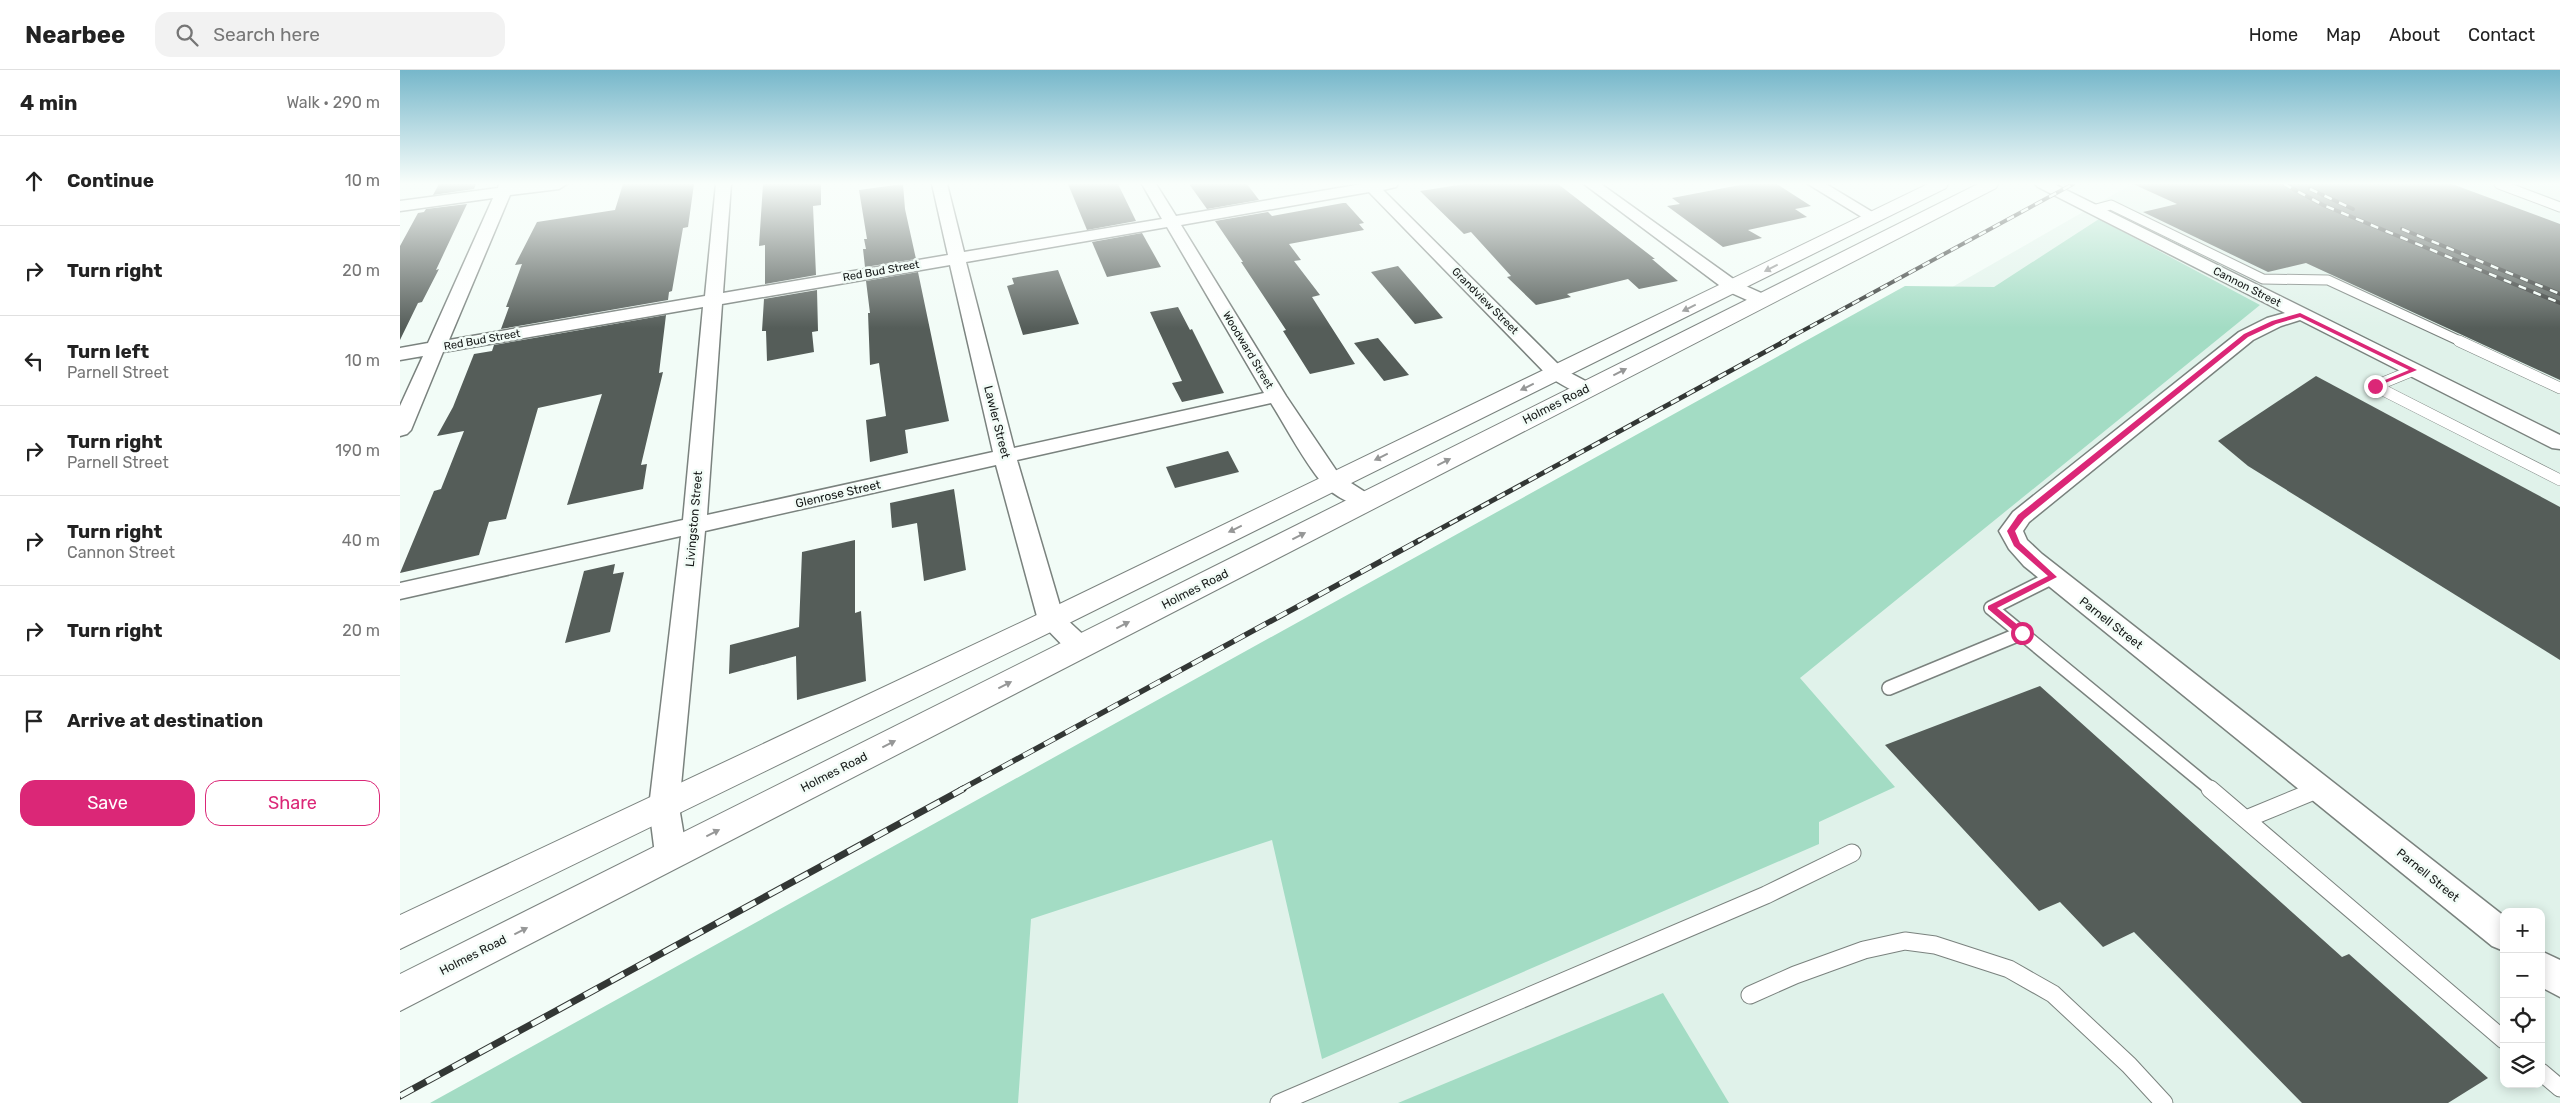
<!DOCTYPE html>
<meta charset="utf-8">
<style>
body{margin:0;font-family:Rubik,sans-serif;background:#f2f2f2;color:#222}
.controls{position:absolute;right:15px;bottom:15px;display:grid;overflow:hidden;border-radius:10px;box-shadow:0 2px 12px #0003}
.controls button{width:45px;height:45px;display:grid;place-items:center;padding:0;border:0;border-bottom:1px solid #e0e0e0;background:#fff;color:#222;font:25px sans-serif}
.stop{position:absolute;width:15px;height:15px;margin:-11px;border:4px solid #db2777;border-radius:50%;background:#fff}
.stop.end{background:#db2777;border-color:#fff;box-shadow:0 1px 5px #0008}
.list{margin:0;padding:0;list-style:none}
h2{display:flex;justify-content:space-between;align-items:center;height:65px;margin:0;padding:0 20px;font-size:21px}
h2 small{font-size:16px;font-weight:400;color:#767676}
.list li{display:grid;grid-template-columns:32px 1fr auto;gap:15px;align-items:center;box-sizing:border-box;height:90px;padding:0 20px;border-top:1px solid #e0e0e0}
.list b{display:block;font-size:19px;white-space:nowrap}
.list p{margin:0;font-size:16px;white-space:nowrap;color:#767676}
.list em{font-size:16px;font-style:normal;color:#767676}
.actions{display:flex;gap:10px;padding:15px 20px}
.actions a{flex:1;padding:11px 0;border:1px solid #db2777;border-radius:15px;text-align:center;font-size:18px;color:#db2777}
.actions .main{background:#db2777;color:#fff}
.icon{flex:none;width:28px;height:28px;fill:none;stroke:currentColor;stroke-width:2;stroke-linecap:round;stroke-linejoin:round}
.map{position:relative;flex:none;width:2160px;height:1033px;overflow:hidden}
header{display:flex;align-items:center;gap:30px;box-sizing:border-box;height:70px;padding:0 25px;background:#fff;border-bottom:1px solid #e0e0e0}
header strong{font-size:24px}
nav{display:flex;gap:28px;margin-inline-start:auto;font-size:18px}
.search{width:350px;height:45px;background:#f2f2f2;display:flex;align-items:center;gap:12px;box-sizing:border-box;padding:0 18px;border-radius:15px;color:#767676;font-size:19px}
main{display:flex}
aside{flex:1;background:#fff}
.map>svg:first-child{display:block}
.built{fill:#e0f2ea;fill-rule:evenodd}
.green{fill:#a3dcc4}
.building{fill:#555d59}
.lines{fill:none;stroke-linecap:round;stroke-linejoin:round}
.lane-far3-casing{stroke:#7a827e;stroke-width:11}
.lane-far2-casing{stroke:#7a827e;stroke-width:12}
.lane-far1-casing{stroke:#7a827e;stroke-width:16}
.lane-casing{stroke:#7a827e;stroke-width:19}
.street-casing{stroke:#7a827e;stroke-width:3}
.secondary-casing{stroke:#7a827e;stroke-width:2}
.lane-far3{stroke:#fff;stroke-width:9}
.lane-far2{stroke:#fff;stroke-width:11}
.lane-far1{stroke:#fff;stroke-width:13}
.lane{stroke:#fff;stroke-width:17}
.street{fill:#fff;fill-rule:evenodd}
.secondary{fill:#fff;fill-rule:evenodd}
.rail-far3-casing{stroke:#333735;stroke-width:4}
.rail-far2-casing{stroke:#333735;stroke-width:5}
.rail-far1-casing{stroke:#333735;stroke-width:5.5}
.rail-casing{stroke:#333735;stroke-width:7}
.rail-far3{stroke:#f2fcf7;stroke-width:2.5;stroke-dasharray:8;stroke-linecap:butt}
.rail-far2{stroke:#f2fcf7;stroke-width:3;stroke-dasharray:9;stroke-linecap:butt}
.rail-far1{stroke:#f2fcf7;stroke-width:4;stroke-dasharray:12;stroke-linecap:butt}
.rail{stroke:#f2fcf7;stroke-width:5;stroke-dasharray:15;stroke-linecap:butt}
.oneway{fill:#969797}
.route{fill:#db2777}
.labels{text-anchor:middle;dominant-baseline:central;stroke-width:5;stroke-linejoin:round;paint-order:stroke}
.far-street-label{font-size:11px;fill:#151817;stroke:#f2fcf7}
.street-label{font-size:12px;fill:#151817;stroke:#f2fcf7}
</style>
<header>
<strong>Nearbee</strong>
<div class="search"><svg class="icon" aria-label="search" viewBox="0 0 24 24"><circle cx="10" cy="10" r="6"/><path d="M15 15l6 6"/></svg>Search here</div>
<nav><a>Home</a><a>Map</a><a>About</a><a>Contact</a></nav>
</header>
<main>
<aside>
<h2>4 min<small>Walk · 290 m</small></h2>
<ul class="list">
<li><svg class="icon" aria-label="ahead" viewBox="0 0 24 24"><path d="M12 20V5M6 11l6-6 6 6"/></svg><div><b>Continue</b></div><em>10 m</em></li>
<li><svg class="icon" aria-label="right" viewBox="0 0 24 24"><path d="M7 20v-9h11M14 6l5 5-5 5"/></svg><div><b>Turn right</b></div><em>20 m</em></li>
<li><svg class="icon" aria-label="left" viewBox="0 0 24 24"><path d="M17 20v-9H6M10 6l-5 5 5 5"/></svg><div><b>Turn left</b><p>Parnell Street</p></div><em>10 m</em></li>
<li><svg class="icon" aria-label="right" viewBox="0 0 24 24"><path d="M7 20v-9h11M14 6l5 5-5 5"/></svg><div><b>Turn right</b><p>Parnell Street</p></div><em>190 m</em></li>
<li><svg class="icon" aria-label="right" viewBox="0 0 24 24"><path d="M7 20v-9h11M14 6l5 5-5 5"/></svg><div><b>Turn right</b><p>Cannon Street</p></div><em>40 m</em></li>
<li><svg class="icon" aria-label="right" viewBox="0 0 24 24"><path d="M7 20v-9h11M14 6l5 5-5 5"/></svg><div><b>Turn right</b></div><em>20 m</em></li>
<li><svg class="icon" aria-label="arrive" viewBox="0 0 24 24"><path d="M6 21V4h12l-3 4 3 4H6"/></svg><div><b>Arrive at destination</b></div></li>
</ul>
<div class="actions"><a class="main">Save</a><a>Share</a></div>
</aside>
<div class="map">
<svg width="2160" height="1033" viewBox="0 0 2160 1033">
<rect width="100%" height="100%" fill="#f2fcf7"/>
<path class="built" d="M1732,114h428v919h-2031zM2104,842h37v172h-37z"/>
<g class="green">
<path d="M1699,149l161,86 -460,373 95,109 -76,35v22l-497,215 -50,-219 -241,79 -13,184h-588l1475,-817 89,1z"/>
<path d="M1263,923l66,110h-331z"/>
</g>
<g class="building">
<path d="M39,114h37l-2,5 -41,6z"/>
<path d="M223,114h71l-6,43 -5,1 -11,63 -3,1 -1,8 -167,29 8,-22h-3l16,-43 -7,1 22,-43 78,-12z"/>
<path d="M363,114h58v21l-8,1 3,69 -51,9v-39l-6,1z"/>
<path d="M503,114l2,25 11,50 -51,8 -2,-18h3l-2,-10h3l-8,-49z"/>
<path d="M668,114h50l18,37 -49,9z"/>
<path d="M789,114h58l12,16 -52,9z"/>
<path d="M1065,114h93l97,75h-3l26,22 -39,8 -11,-10 -61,15 4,3 -35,8 -29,-28 4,-1 -40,-44 -7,2 -44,-43z"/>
<path d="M1345,114h32l34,22 -16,3 12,8 -59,13 14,8 -39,9 -56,-41 13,-2 -8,-6z"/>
<path d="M1733,114h319l108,40v156l-254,-117 -38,9 -125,-60 34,-8z"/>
<path d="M943,133h3l18,20 -5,1 5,6 -75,14 12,16 -7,1 26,34 -8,2 43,67 -45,10 -27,-43 3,-1 -45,-68h2l-28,-41 53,-9 4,4z"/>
<path d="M67,134l-31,66 3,-1 -17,33 -4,1 -18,37v-94l18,-33 6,-1 2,-3z"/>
<path d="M742,163l19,34 -54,10 -15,-35z"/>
<path d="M998,196l45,52 -28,6 -44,-52z"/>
<path d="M658,200l21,54 -56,11 -16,-49 7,-2 -2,-6z"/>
<path d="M518,202l31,149 -44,9 3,23 -38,9 -4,-42 20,-4 -7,-53 -9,2 -2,-52h2l-4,-32z"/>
<path d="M417,220l1,41 -6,1 2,20 -47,9 -1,-30h-4l2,-32z"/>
<path d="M778,237l12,23 2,-1 32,64 -42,9 -10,-19 10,-2 -32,-69z"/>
<path d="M266,245l-7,58 4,-1 -22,93 6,-1 -4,25 -76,16 35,-111 -64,14 -32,111 -17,3 -10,33 -79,18 34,-82 7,-2 23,-58 -27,5 16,-29 21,-53 18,-3 2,-6z"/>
<path d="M978,268l31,37 -25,6 -30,-38z"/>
<path d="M1916,306l244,131v153l-312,-194 -30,-25z"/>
<path d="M828,381l11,21 -64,16 -9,-21z"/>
<path d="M554,419l12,81 -42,11 -7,-58 -25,5 -2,-25z"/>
<path d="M455,470v73l6,-2 5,70 -69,19 -1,-44 -67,18 1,-29 69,-18 3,-75z"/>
<path d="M215,494l-2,10 11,-2 -14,60 -45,11 19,-72z"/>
<path d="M1640,616l302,271 7,-3 139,124 -40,25h-146l-168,-171 -31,15 -43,-45 -21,9 -154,-166z"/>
</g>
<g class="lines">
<g class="lane-far3-casing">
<g id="lane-far3">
<path d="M2099,114l61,23"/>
<path d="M1696,139l15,-4 152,74 65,1 134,62"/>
</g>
</g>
<g class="lane-far2-casing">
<g id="lane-far2">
<path d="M2059,271l101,47"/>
<path d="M2014,300l-39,16 185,94"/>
</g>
</g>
<g class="lane-far1-casing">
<g id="lane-far1">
<path d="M1653,507l-62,31 221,182"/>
<path d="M1489,618l133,-55"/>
<path d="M1916,720l4,-1"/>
</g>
</g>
<g class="lane-casing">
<g id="lane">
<path d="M1810,719l294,251"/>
<path d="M1846,749l73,-30"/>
<path d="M1350,925l45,-20 69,-25 41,-9 30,4 74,24 44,25 76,71 35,38"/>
<path d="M2141,1002l19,16"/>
<path d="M879,1033l487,-208 86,-42"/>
</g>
</g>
<g class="street-casing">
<g id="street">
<path d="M99,114h68l-8,5 -49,6 -61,145 256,-44 11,-112h15l-8,109 225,-38 -16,-71h15l17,68 198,-33 -20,-35h14l20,32 186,-32h36l-2,3 -13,3 180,179 30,16 3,4 -3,4c-15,4 -31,-9 -44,-16l-180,-185 -188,33 105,171 54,80 33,21 3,5 -3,5c-14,3 -41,-12 -50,-23 -20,-24 -35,-54 -52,-81l-254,57 46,156 26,24 4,7 -4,7 -9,2 -9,-2 -33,-34 -42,-155 -291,66 -26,276 8,47 -5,9 -11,4 -11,-4 -5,-9 -6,-47 32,-271 -281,63v-16l283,-63 20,-213 -260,45 -32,78 -4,4 -7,2v-30l23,-50 -23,4v-12l28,-5 65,-145 -93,13v-10l98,-13zM767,157l97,166 -250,55 -48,-186zM550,195l43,187 -286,63 15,-211z"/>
<path d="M1184,114h17l138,99 29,13 3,4 -3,4h-12l-29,-13z"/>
<path d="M1408,114h18l53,32 -2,3h-12z"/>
<path d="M1635,114h19l506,251v14l-8,-1 -252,-128 -19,6 -28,14 -224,182 -6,9 4,9 15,14 462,362v35l-12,-5 -468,-380 -15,-17 -10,-18 14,-19 226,-180 28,-14 18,-5 -247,-126z"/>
<path d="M2141,881l19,9v37l-19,-10z"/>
</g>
</g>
<g class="secondary-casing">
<g id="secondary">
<path d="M1528,114h20l-2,4 -885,439 -661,322v-34l641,-302z"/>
<path d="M1578,114h20l-2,4 -1596,823v-37z"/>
</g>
</g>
<use href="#lane-far3" class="lane-far3"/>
<use href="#lane-far2" class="lane-far2"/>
<use href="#lane-far1" class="lane-far1"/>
<use href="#lane" class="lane"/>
<use href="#street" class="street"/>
<use href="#secondary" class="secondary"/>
<g class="rail-far3-casing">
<g id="rail-far3">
<path d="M1884,114l39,21 237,98"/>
<path d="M1910,119l43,20"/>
<path d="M2002,159l158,65"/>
<path d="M1382,272l291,-158"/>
</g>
</g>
<g class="rail-far2-casing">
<path id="rail-far2" d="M1018,471l367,-200"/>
</g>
<g class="rail-far1-casing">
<path id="rail-far1" d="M560,720l460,-250"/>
</g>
<g class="rail-casing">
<path id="rail" d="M0,1026l563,-307"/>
</g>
<use href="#rail-far3" class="rail-far3"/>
<use href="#rail-far2" class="rail-far2"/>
<use href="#rail-far1" class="rail-far1"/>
<use href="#rail" class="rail"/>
</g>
<defs><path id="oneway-solid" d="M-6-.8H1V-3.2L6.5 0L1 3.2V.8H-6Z" transform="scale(1.25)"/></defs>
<g class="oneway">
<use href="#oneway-solid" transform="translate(1371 198) rotate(153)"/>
<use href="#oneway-solid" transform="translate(1289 238) rotate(154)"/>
<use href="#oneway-solid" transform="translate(1220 302) rotate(-27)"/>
<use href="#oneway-solid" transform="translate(1127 317) rotate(154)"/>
<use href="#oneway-solid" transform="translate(981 387) rotate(154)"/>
<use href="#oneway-solid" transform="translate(1044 392) rotate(-27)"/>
<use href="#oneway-solid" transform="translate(835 459) rotate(154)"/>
<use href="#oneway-solid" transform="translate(899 466) rotate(-27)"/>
<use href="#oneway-solid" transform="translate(723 555) rotate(-27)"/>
<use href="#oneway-solid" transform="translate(605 615) rotate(-27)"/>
<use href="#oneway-solid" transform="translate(489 674) rotate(-27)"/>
<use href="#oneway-solid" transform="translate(313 763) rotate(-27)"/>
<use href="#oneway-solid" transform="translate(121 861) rotate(-27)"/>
</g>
<linearGradient id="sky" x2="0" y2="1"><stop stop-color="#76b7ca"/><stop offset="0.44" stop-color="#f9fefb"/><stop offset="1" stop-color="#f9fefb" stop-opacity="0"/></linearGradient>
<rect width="2160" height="258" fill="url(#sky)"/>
<path class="route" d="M1900,243l117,57 -44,18v-3l36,-15 -109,-53 -24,7 -28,13 -224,182 -9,12 5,12 37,34 -60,31 28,23v4h-6l-31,-26v-3l60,-30 -34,-30 -7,-15 11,-16 226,-181 28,-13z"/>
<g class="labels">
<g class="far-street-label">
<text transform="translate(481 201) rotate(-10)">Red Bud Street</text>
<text transform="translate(1847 217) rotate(27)">Cannon Street</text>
<text transform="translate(1085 231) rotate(45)">Grandview Street</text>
<text transform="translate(82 270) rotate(-10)">Red Bud Street</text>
<text transform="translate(848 280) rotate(59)">Woodward Street</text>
</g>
<g class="street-label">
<text transform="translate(1156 334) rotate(-27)">Holmes Road</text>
<text transform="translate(597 352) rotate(76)">Lawler Street</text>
<text transform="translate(438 424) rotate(-13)">Glenrose Street</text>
<text transform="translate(294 449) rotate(-85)">Livingston Street</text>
<text transform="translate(795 519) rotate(-27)">Holmes Road</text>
<text transform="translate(1711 553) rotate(38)">Parnell Street</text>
<text transform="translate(434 702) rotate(-27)">Holmes Road</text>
<text transform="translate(2028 805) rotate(39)">Parnell Street</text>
<text transform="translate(73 885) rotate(-27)">Holmes Road</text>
</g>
</g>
</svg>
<div class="controls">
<button>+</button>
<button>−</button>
<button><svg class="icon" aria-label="locate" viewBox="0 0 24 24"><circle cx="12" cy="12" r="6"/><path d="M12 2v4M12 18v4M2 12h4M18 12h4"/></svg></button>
<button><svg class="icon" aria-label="layers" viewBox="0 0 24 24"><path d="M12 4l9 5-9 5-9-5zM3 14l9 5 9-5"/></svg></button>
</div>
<div class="stop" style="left:1622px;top:563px"></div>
<div class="stop end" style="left:1975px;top:316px"></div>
</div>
</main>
